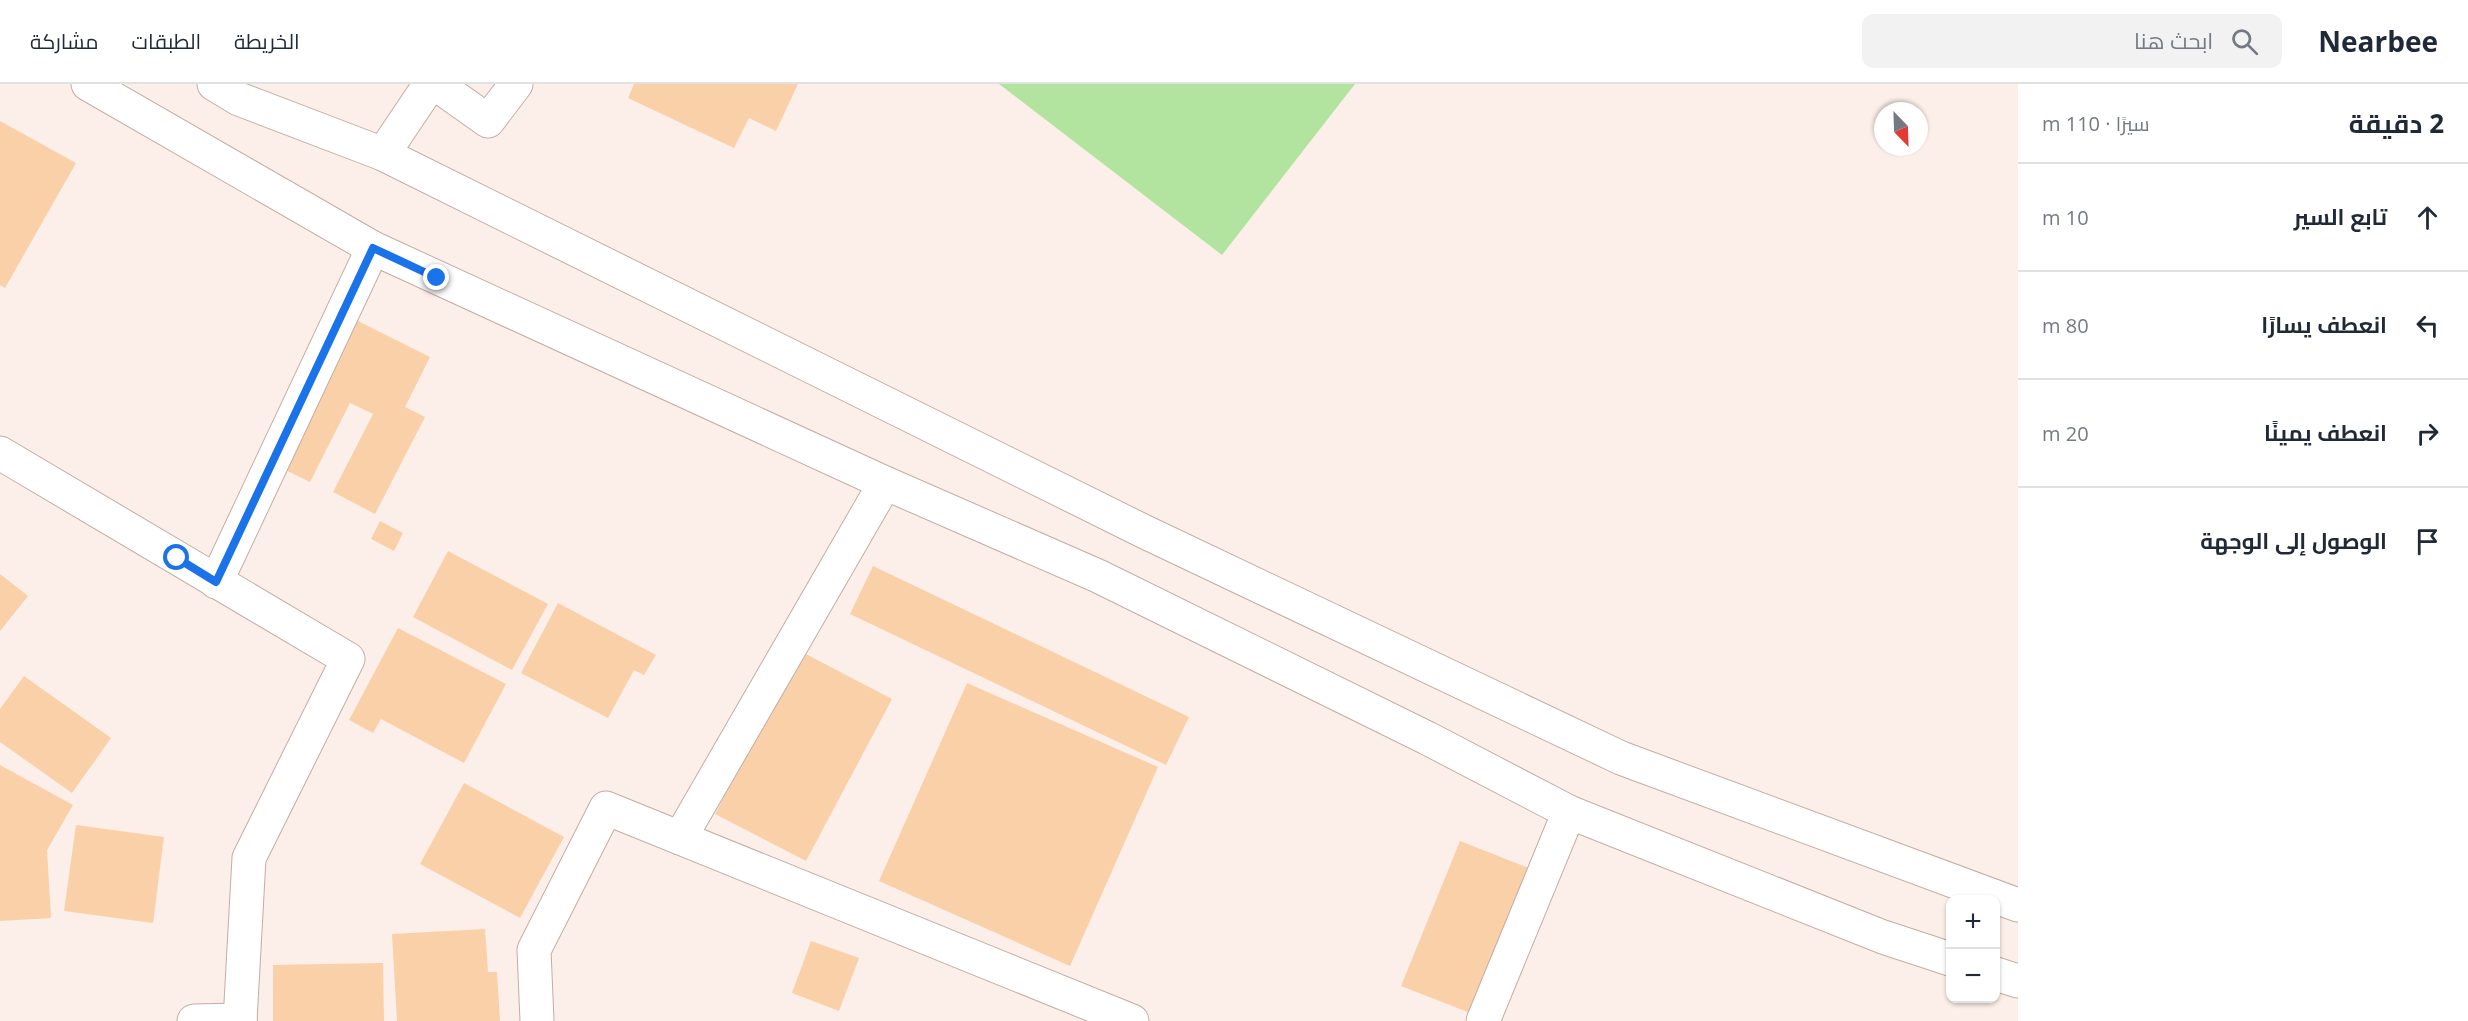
<!DOCTYPE html>
<html lang="ar">
<meta charset="utf-8">
<style>
body{margin:0;font-family:"Open Sans",Cairo,sans-serif;background:#f2f2f3;color:#1f2937;direction:rtl}
.controls{position:absolute;right:18px;bottom:18px;display:grid;overflow:hidden;border-radius:12px;box-shadow:0 2px 4px #0004}
.controls button{width:54px;height:54px;display:grid;place-items:center;padding:0;border:0;border-bottom:2px solid #e0e1e3;background:#fff;color:#1f2937;font:30px sans-serif}
.compass{position:absolute;left:1874px;top:18px;width:54px;height:54px;border-radius:50%;background:#fff;box-shadow:0 2px 4px #0004;rotate:157deg}
.stop{position:absolute;width:18px;height:18px;margin:-14px;border:4px solid #1a73e8;border-radius:50%;background:#fff}
.stop.end{background:#1a73e8;border-color:#fff;box-shadow:0 2px 6px #0008}
.list{margin:0;padding:0;list-style:none}
h2{display:flex;justify-content:space-between;align-items:center;height:78px;margin:0;padding:0 24px;font-size:26px}
h2 small{font-size:20px;font-weight:400;color:#747a83}
.list li{display:grid;grid-template-columns:39px 1fr auto;gap:18px;align-items:center;box-sizing:border-box;height:108px;padding:0 24px;border-top:2px solid #e0e1e3}
.list b{display:block;font-size:22px;white-space:nowrap}
.list em{font-size:20px;font-style:normal;color:#747a83}
.icon{flex:none;width:33px;height:33px;fill:none;stroke:currentColor;stroke-width:2;stroke-linecap:round;stroke-linejoin:round}
.map{position:relative;flex:none;width:2018px;height:937px;overflow:hidden;direction:ltr}
header{display:flex;align-items:center;gap:36px;box-sizing:border-box;height:84px;padding:0 30px;background:#fff;border-bottom:2px solid #e0e1e3}
header strong{font-size:28px}
nav{display:flex;gap:33px;margin-inline-start:auto;font-size:21px}
.search{width:420px;height:54px;background:#f2f2f3;display:flex;align-items:center;gap:15px;box-sizing:border-box;padding:0 21px;border-radius:12px;color:#747a83;font-size:22px}
main{display:flex}
aside{flex:1;background:#fff}
.map>svg:first-child{display:block}
.green{fill:#b2e39f}
.building{fill:#fad0a8}
.lines{fill:none;stroke-linecap:round;stroke-linejoin:round}
.minor-casing{stroke:#c2ada5;stroke-width:35}
.major-casing{stroke:#c2ada5;stroke-width:35}
.minor{stroke:#fff;stroke-width:33}
.major{stroke:#fff;stroke-width:33}
.route{stroke:#1a73e8;stroke-width:8}
</style>
<header>
<strong>Nearbee</strong>
<div class="search"><svg class="icon" aria-label="search" viewBox="0 0 24 24"><circle cx="10" cy="10" r="6"/><path d="M15 15l6 6"/></svg>ابحث هنا</div>
<nav><a>الخريطة</a><a>الطبقات</a><a>مشاركة</a></nav>
</header>
<main>
<aside>
<h2>2 دقيقة<small>سيرًا · 110 m</small></h2>
<ul class="list">
<li><svg class="icon" aria-label="ahead" viewBox="0 0 24 24"><path d="M12 20V5M6 11l6-6 6 6"/></svg><div><b>تابع السير</b></div><em>10 m</em></li>
<li><svg class="icon" aria-label="left" viewBox="0 0 24 24"><path d="M17 20v-9H6M10 6l-5 5 5 5"/></svg><div><b>انعطف يسارًا</b></div><em>80 m</em></li>
<li><svg class="icon" aria-label="right" viewBox="0 0 24 24"><path d="M7 20v-9h11M14 6l5 5-5 5"/></svg><div><b>انعطف يمينًا</b></div><em>20 m</em></li>
<li><svg class="icon" aria-label="arrive" viewBox="0 0 24 24"><path d="M6 21V4h12l-3 4 3 4H6"/></svg><div><b>الوصول إلى الوجهة</b></div></li>
</ul>
</aside>
<div class="map">
<svg width="2018" height="937" viewBox="0 0 2018 937">
<rect width="100%" height="100%" fill="#fcefe9"/>
<path class="green" d="M999,0h356l-133,171z"/>
<g class="building">
<path d="M634,0h164l-22,47 -27,-13 -15,30 -106,-50z"/>
<path d="M0,37l76,42 -71,125 -5,-3z"/>
<path d="M350,233l80,40 -25,50 20,10 -50,97 -42,-22 40,-78 -23,-11 -40,79 -35,-17z"/>
<path d="M380,437l23,12 -9,18 -23,-12z"/>
<path d="M448,467l100,53 -36,66 -99,-53z"/>
<path d="M873,482l316,151 -23,48 -316,-151z"/>
<path d="M0,490l28,22 -28,35z"/>
<path d="M558,519l98,52 -12,20 -10,-5 -26,48 -87,-45z"/>
<path d="M398,544l108,56 -42,79 -83,-44 -8,14 -24,-13z"/>
<path d="M800,567l92,48 -86,162 -91,-47z"/>
<path d="M24,592l87,62 -39,55 -72,-51v-33z"/>
<path d="M967,599l191,84 -88,199 -191,-85z"/>
<path d="M0,681l73,40 -26,45 4,68 -51,3z"/>
<path d="M464,699l100,54 -44,81 -100,-54z"/>
<path d="M76,741l88,12 -11,86 -89,-12z"/>
<path d="M1460,757l76,30 -58,145 -77,-30z"/>
<path d="M485,845l3,43h9l3,49h-103l-5,-87z"/>
<path d="M811,857l48,17 -20,53 -47,-18z"/>
<path d="M383,879l1,58h-111v-56z"/>
</g>
<g class="lines">
<g class="minor-casing">
<g id="minor">
<path d="M436,0l52,37 28,-37"/>
<path d="M383,70l47,-70"/>
<path d="M0,369l348,206 -99,199 -9,163"/>
<path d="M216,498l157,-334"/>
<path d="M680,754l205,-355"/>
<path d="M194,937l46,-1"/>
<path d="M537,937l-3,-71 72,-142 526,213"/>
<path d="M1483,937l86,-209"/>
</g>
</g>
<g class="major-casing">
<g id="major">
<path d="M88,0l285,164 512,235 213,93 329,162 142,74 314,125 67,22"/>
<path d="M214,0l25,15 144,55 760,377 478,227 397,147"/>
<path d="M1996,890l22,7"/>
</g>
</g>
<use href="#minor" class="minor"/>
<use href="#major" class="major"/>
</g>
<g class="lines">
<path class="route" d="M177,474l39,24 157,-334 64,30"/>
</g>
</svg>
<div class="controls">
<button>+</button>
<button>−</button>
</div>
<svg class="compass" viewBox="-18 -18 36 36"><path d="M0-13l5 13h-10z" fill="#e53935"/><path d="M0 13l5-13h-10z" fill="#747a83"/></svg>
<div class="stop" style="left:177px;top:474px"></div>
<div class="stop end" style="left:437px;top:194px"></div>
</div>
</main>
